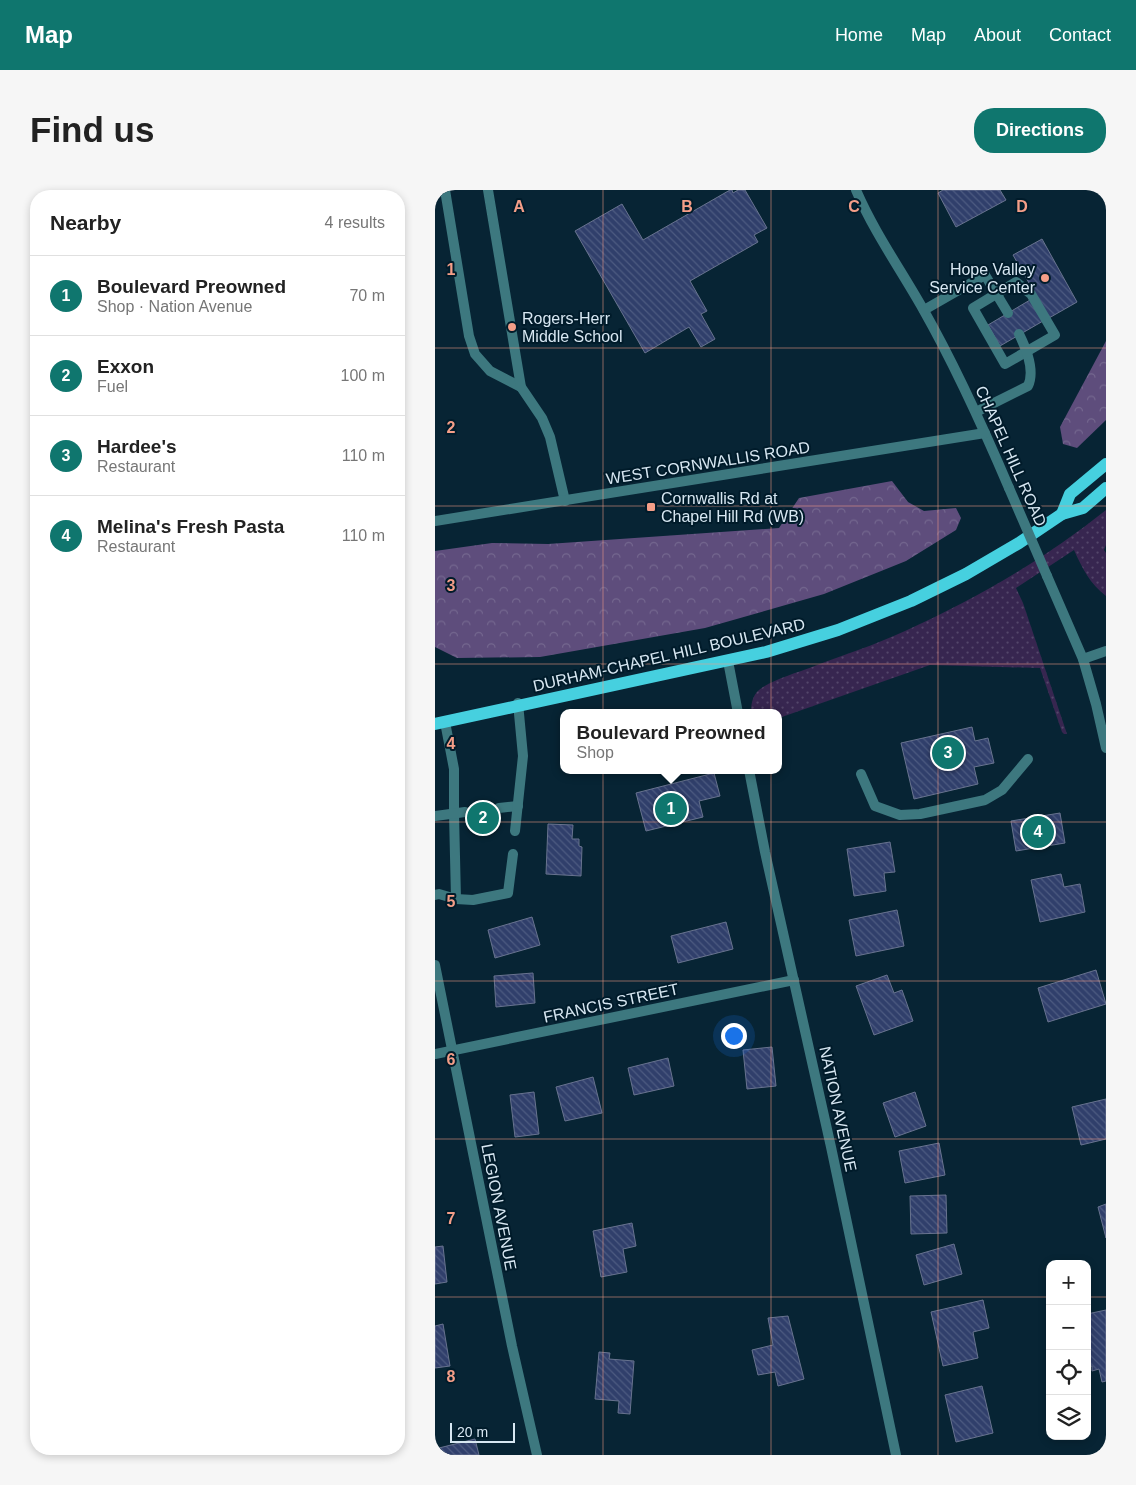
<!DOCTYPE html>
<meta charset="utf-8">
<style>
body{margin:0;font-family:Helvetica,sans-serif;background:#f6f6f6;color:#222}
.controls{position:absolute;right:15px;bottom:15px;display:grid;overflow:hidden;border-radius:10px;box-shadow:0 2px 8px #0003}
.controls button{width:45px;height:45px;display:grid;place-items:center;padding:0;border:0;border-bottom:1px solid #e0e0e0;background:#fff;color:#222;font:25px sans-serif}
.scale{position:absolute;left:15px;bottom:12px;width:65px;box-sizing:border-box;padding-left:5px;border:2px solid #d7e7f2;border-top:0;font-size:14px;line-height:18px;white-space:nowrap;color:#d7e7f2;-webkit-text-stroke:4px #001b2a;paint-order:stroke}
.you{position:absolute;left:298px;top:845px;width:18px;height:18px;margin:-12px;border:4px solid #fff;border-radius:50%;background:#1a73e8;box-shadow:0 0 0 8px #1a73e833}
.badge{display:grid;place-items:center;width:32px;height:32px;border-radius:50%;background:#0f766e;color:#fff;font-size:16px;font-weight:700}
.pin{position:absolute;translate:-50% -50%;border:2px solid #fff;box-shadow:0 1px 5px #0006}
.popup{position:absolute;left:125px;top:519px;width:222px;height:65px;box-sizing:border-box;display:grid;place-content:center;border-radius:10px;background:#fff;filter:drop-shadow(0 1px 4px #0005);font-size:16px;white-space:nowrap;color:#767676}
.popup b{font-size:19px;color:#222}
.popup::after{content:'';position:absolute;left:50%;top:100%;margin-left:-10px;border:10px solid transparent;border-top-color:#fff}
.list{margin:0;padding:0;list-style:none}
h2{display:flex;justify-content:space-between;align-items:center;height:65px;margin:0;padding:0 20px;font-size:21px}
h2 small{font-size:16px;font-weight:400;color:#767676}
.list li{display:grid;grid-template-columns:32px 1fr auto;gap:15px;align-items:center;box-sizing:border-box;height:80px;padding:0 20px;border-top:1px solid #e0e0e0}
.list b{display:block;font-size:19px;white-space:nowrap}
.list p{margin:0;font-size:16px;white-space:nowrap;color:#767676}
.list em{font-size:16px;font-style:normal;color:#767676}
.icon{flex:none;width:28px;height:28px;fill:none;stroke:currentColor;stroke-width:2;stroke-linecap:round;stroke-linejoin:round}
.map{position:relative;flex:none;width:671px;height:1265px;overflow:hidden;border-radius:20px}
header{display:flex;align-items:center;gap:30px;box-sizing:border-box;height:70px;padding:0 25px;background:#0f766e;color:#fff}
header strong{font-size:24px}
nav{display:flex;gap:28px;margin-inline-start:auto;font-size:18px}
.intro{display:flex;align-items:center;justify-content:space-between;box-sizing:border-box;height:120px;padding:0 30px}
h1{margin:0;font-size:35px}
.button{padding:12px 22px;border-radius:20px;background:#0f766e;color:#fff;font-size:18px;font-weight:700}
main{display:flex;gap:30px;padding:0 30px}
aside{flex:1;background:#fff;border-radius:20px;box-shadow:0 2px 8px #0003}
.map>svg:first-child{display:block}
.grass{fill:url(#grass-dots)}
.forest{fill:url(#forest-crowns)}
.building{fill:url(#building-back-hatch);stroke:#68738f}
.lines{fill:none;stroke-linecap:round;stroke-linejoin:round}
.service{stroke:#3d787f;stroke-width:10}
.minor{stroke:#3d787f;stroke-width:10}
.tertiary{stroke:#3d787f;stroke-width:10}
.primary{stroke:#46d0df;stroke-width:12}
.tertiary-bridge{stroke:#3d787f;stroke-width:10}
.grid{fill:none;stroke:#f49e88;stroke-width:1;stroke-opacity:0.55}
.poi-dot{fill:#f49e88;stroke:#001b2a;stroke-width:2}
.labels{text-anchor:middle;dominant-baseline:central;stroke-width:4;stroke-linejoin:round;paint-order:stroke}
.poi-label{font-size:16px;fill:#d7e7f2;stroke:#001b2a;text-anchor:start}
.street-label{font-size:16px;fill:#d7e7f2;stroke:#001b2a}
.grid-label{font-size:16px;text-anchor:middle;font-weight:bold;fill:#f49e88;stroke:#001b2a;stroke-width:4;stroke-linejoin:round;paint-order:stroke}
</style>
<header>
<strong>Map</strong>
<nav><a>Home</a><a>Map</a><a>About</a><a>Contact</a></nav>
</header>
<div class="intro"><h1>Find us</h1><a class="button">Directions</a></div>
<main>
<aside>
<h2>Nearby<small>4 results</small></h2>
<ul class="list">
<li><span class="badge">1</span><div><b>Boulevard Preowned</b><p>Shop · Nation Avenue</p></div><em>70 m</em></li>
<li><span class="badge">2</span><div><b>Exxon</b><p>Fuel</p></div><em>100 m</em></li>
<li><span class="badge">3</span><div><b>Hardee's</b><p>Restaurant</p></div><em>110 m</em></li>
<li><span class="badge">4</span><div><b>Melina's Fresh Pasta</b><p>Restaurant</p></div><em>110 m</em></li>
</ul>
</aside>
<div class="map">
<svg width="671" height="1265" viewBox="0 0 671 1265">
<defs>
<pattern id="grass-dots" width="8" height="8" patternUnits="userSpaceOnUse" patternTransform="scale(1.25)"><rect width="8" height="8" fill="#372650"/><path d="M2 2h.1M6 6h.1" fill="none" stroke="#53466a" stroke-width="1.8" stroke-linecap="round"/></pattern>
<pattern id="forest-crowns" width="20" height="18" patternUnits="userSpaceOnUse" patternTransform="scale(1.25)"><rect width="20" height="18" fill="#5e4d7c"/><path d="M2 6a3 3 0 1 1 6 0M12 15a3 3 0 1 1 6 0" fill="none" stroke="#74678f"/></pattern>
<pattern id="building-back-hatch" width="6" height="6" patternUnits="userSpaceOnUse" patternTransform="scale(1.25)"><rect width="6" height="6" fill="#303f6b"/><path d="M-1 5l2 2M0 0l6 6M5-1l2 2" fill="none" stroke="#4d5b81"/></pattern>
</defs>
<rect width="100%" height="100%" fill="#072434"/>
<path class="grass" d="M671,320v35l-2,5 2,3v43c-16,-12 -24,-28 -32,-46l-58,38 7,15 44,131h-3l-2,-2 -22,-64 -110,-3 -151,53v-5h-28c0,-11 2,-20 12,-26 15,-9 33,-14 49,-20 31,-12 63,-22 93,-36 71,-32 140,-72 201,-121z"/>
<g class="forest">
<path d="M671,151v79l-29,28 -14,-4 -3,-17z"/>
<path d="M457,291l16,21 16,9 32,-3 5,10 -5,12 -50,31 -82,33 -119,34 -165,29 -83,1 -22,-11v-96l57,-8 56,1 231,-16 20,-30z"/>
</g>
<g class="building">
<path d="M295,0h2l1,3 5,-3h7l22,38 -13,7 4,7 -68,39 17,30 -6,3 14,25 -14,8 -12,-20 -44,26 -70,-122 47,-27 21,36z"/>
<path d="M508,0h57l6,10 -50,27 -18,-34z"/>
<path d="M607,49l35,63 -28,16 -36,-63z"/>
<path d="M595,110l13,21 -43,25 -12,-21z"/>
<path d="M537,537l3,14 13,-3 6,25 -20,4 4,17 -64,15 -13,-56z"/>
<path d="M279,583l6,23 -21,5 4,16 -57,14 -10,-38z"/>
<path d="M625,623l5,30 -49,8 -5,-30z"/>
<path d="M113,634l25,1 -1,14h7v7l3,1 -1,29 -35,-2z"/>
<path d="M455,652l5,30 -11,1 2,18 -32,5 -7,-47z"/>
<path d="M626,684l3,13 16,-3 5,28 -45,10 -9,-42z"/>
<path d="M462,720l7,36 -48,10 -7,-36z"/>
<path d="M97,727l8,28 -45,13 -7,-28z"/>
<path d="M291,732l7,27 -55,14 -7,-27z"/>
<path d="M661,780l10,34 -58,18 -10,-34z"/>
<path d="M98,783l2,30 -39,4 -2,-31z"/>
<path d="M452,785l7,18 8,-3 11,31 -39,14 -18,-49z"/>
<path d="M337,857l4,39 -29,3 -4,-39z"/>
<path d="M233,868l6,28 -40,9 -6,-27z"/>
<path d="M158,887l9,36 -37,8 -9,-34z"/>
<path d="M99,902l5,42 -24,3 -5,-42z"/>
<path d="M480,902l11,34 -31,11 -12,-34z"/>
<path d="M671,909v40l-25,6 -9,-38z"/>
<path d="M504,953l6,32 -40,8 -6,-32z"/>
<path d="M511,1005l1,38 -36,1 -1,-38z"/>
<path d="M671,1014v34l-8,-31z"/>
<path d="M197,1033l4,23 -13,3 4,23 -26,5 -8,-46z"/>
<path d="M519,1054l8,30 -38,11 -8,-30z"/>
<path d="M8,1056l4,36 -12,2v-37z"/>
<path d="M548,1110l6,28 -16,4 5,26 -35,8 -12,-54z"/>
<path d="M671,1120v71l-4,1 -3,-13 -7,2v-5l-5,1v-53z"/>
<path d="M353,1126l16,63 -26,7 -3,-14 -17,3 -6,-25 21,-5 -5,-27z"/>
<path d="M8,1134l7,42 -15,2v-42z"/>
<path d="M164,1162l11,1 -1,6 25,2 -4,53 -12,-1 1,-12 -24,-2z"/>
<path d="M547,1196l11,47 -37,9 -11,-47z"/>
<path d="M40,1249l4,16h-44v-6z"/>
</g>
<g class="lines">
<g class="service">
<path d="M10,0l24,146 6,18 15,17 31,16"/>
<path d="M53,0l33,197 21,31 8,19 15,64"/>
<path d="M581,92l15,12 24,41 -50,29 -32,-56z"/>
<path d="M489,120l61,-35 23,38"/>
<path d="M541,222l52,-26c7,-15 -2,-38 -9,-52"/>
<path d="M10,532l9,47v45l2,85"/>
<path d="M426,584l14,32 25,9 20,-1 65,-14 17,-10 26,-31"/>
<path d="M64,618l19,-2"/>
<path d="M0,626l30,-4"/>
<path d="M80,641l8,-75 -5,-53"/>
<path d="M0,705l4,-1 17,5 17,1 35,-7 5,-39"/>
</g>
<g class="minor">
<path d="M293,471l10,52"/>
<path d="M314,580l16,82 66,295 65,308"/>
<path d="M0,775l77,381 25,109"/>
<path d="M0,864l359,-74"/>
</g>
<g class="tertiary">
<path d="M421,0c18,42 45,80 67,119 33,58 60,118 86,179"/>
<path d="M0,331l550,-88"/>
<path d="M612,386l36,83 13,45 10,44"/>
<path d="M648,469l23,-8"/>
</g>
<g class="primary">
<path d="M627,324l8,-20 36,-30"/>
<path d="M0,534l331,-72 72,-22 73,-29 55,-27 53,-31 43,-29 21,-6 23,-20"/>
</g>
<path class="tertiary-bridge" d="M574,298l38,88"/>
</g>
<path class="grid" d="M168,0v1265M336,0v1265M503,0v1265M0,158h671M0,316h671M0,474h671M0,632h671M0,791h671M0,949h671M0,1107h615M652,1107h19"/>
<g class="poi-dot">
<circle cx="610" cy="88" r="5"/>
<circle cx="77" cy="137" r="5"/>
<rect x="211" y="312" width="10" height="10" rx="2.5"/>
</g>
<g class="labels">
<g class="poi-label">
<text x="600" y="79" text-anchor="end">Hope Valley<tspan x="600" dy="18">Service Center</tspan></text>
<text x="87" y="128">Rogers-Herr<tspan x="87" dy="18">Middle School</tspan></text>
<text x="226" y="308">Cornwallis Rd at<tspan x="226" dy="18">Chapel Hill Rd (WB)</tspan></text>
</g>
<g class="street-label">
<text transform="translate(576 266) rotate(66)">CHAPEL HILL ROAD</text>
<text transform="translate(273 273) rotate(-9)">WEST CORNWALLIS ROAD</text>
<text transform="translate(234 465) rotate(-13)">DURHAM-CHAPEL HILL BOULEVARD</text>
<text transform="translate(176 813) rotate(-12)">FRANCIS STREET</text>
<text transform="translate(403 919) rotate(78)">NATION AVENUE</text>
<text transform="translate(64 1017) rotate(79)">LEGION AVENUE</text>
</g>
</g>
<g class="grid-label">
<text x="84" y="22">A</text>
<text x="252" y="22">B</text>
<text x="419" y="22">C</text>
<text x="587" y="22">D</text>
<text x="16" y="85">1</text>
<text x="16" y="243">2</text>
<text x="16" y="401">3</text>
<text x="16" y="559">4</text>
<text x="16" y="717">5</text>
<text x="16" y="875">6</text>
<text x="16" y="1034">7</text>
<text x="16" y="1192">8</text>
</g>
</svg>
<div class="controls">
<button>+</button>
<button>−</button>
<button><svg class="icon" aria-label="locate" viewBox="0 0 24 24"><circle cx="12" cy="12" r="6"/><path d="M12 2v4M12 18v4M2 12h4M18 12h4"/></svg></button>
<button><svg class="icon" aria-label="layers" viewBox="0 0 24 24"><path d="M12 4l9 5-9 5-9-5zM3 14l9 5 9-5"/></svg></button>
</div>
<div class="scale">20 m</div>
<div class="you"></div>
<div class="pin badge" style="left:236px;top:619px">1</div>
<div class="popup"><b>Boulevard Preowned</b>Shop</div>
<div class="pin badge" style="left:48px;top:628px">2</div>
<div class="pin badge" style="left:513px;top:563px">3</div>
<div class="pin badge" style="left:603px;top:642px">4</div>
</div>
</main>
